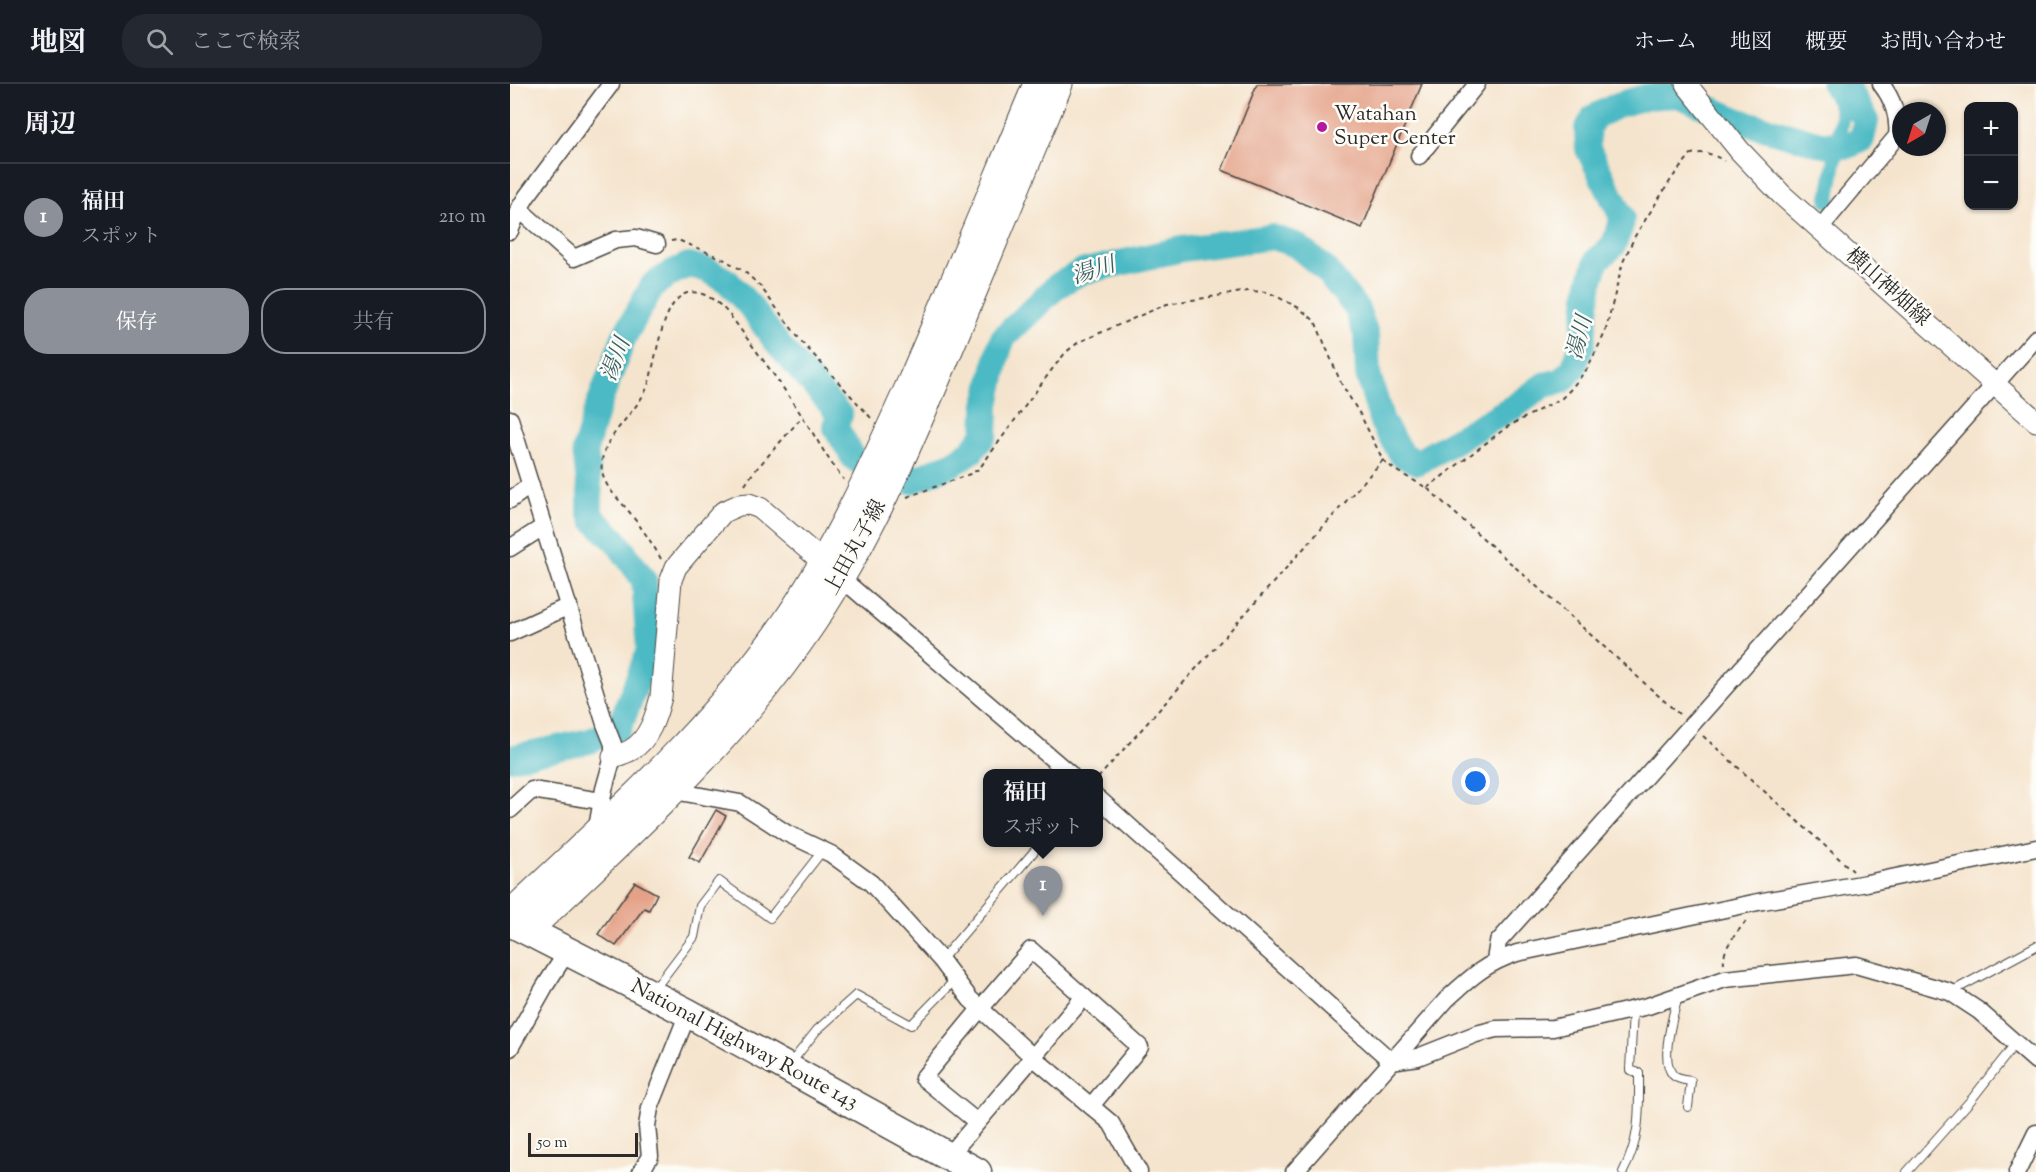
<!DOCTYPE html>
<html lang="ja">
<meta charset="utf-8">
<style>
body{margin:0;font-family:"Sorts Mill Goudy","Noto Serif JP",serif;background:#242831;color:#f1f3f6}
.controls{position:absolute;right:18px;top:18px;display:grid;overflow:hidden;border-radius:12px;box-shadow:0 2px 4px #0004}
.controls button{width:54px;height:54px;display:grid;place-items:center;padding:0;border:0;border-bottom:2px solid #363941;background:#171b24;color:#f1f3f6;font:30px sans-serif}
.compass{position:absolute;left:1382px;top:18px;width:54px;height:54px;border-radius:50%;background:#171b24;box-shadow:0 2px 4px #0004;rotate:219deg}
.scale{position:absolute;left:18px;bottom:15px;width:110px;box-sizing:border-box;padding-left:6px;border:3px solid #2b2b2b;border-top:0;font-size:16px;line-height:21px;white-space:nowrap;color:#2b2b2b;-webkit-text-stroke:4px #fdfcf7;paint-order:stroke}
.you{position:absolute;left:966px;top:698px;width:21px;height:21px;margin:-15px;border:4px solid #fff;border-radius:50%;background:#1a73e8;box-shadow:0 0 0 9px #1a73e833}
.badge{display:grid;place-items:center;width:39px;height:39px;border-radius:50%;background:#8c9099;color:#fff;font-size:20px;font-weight:700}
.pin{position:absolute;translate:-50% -50px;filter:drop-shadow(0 2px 3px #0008)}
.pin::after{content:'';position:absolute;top:32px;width:21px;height:18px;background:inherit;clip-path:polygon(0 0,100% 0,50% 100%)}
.popup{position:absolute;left:473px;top:685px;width:120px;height:78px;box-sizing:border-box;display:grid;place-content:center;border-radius:12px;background:#171b24;filter:drop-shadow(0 2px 4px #0005);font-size:20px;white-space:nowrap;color:#9ea1a6}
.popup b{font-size:22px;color:#f1f3f6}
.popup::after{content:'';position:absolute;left:50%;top:100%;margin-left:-12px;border:12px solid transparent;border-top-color:#171b24}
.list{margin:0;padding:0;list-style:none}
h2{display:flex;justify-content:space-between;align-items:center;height:78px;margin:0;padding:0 24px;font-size:26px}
h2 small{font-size:20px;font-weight:400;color:#9ea1a6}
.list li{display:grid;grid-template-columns:39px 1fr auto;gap:18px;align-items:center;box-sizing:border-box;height:108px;padding:0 24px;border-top:2px solid #363941}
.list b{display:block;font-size:22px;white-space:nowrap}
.list p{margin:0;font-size:20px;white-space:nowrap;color:#9ea1a6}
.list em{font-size:20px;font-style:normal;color:#9ea1a6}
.actions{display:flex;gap:12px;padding:18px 24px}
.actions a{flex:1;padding:14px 0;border:2px solid #8c9099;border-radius:24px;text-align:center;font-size:21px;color:#8c9099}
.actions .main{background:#8c9099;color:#fff}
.icon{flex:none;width:33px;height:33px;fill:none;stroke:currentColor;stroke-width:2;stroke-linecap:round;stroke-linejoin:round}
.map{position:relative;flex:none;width:1526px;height:1088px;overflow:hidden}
header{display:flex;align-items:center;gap:36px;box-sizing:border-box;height:84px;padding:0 30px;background:#171b24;border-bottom:2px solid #363941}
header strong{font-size:28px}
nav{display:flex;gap:33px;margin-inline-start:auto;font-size:21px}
.search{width:420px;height:54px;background:#242831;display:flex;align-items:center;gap:15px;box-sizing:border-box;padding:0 21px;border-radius:24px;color:#9ea1a6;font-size:22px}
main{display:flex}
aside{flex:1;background:#171b24}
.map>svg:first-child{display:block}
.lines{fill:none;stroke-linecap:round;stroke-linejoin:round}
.canal{stroke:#4bbac4;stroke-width:15}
.river{stroke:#4bbac4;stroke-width:26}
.building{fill:#e4a187}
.service-casing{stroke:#494743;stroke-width:10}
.minor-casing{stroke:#494743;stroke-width:19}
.tertiary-casing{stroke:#494743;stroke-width:23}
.primary-casing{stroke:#494743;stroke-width:29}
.trunk-casing{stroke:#494743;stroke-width:31}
.path{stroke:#494743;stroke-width:2;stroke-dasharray:4.5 4.5;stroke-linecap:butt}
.service{stroke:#fff;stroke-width:8}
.minor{stroke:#fff;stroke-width:16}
.tertiary{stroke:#fff;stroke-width:21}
.primary{stroke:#fff;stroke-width:27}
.trunk{stroke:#fff;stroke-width:28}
.poi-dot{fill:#b5179e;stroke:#fdfcf7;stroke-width:2}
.labels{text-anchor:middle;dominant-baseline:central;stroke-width:5;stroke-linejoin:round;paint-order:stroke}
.poi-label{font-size:21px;fill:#2b2b2b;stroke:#fdfcf7;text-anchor:start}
.street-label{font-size:21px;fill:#2b2b2b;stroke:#fdfcf7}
.water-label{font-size:22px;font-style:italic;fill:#365d61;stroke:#fdfcf7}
</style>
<header>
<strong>地図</strong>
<div class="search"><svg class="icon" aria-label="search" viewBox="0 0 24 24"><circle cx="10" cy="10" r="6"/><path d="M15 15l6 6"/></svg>ここで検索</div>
<nav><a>ホーム</a><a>地図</a><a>概要</a><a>お問い合わせ</a></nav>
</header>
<main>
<aside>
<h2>周辺<small></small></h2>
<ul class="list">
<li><span class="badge">1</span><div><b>福田</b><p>スポット</p></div><em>210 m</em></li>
</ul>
<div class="actions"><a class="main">保存</a><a>共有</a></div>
</aside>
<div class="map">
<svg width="1526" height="1088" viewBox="0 0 1526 1088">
<rect width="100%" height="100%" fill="#fdfcf7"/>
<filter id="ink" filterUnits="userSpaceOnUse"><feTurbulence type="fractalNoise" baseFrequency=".0167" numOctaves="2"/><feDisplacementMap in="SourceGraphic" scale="12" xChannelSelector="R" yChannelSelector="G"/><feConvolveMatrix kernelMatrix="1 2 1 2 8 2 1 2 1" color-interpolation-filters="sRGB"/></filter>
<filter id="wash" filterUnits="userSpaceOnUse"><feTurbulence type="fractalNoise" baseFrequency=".008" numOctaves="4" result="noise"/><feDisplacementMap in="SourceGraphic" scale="24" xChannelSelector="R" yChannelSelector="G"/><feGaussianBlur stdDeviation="1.35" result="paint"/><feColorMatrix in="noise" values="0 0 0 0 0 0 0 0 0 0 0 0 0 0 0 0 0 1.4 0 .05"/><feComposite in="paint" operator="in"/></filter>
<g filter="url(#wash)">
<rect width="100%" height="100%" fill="#f5e4cd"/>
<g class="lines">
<path class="canal" d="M1318,0l12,21 2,11 -14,85"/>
<path class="river" d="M0,674l80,-17 29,-13 30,-77 -5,-71 -28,-39 -23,-22 -3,-7v-19l-5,-43 11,-38 28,-75 29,-52 20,-13 16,-7 19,5 19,11 23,25 30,41 60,68 -5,11 18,31 28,20 30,4 43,-18 18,-12 13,-17 1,-25 13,-60 4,-11 54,-52 24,-14 101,-23 90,-12 24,8 29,24 32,40 9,25 2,40 14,48 20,33 16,7 97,-56 29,-21 18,-4 11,-12 9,-24 7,-58 8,-27 16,-14 7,-18 2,-11 -34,-68 -1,-19 7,-13 24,-12 27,-8 33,-2 61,26 82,23 27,2 14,-7 4,-18 -21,-37"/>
</g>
<g id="blocks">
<g class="building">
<path d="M747,0h165l-60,144 -140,-58z"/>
<path d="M206,726l10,6 -26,47 -11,-6z"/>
<path d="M125,798l22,12 -8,16 -5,-2 -28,38 -18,-12z"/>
</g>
</g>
</g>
<g filter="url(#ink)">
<use href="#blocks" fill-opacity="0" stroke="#494743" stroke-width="1.5"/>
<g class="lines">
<g class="service-casing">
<g id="service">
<path d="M431,876l101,-118"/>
<path d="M143,907l41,-54 6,-31 19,-25 51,37 53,-68"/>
<path d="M1441,908l85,-46"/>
<path d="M1168,911c-4,19 -19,65 -5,80 5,5 12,5 18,6l-3,26"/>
<path d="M280,980l27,-34 39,-35 55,30 44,-45"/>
<path d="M1113,1088c18,-34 16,-61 16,-99l-9,-3 3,-60"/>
<path d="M1397,1088l64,-72 44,-56"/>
</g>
</g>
<g class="minor-casing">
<g id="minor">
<path d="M909,72l58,-72"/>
<path d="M9,125l55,49 42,-18 20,-2 21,6"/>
<path d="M1310,144l77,-92c2,-18 -4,-37 -16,-52"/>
<path d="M0,147l9,-22 8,-13 84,-112"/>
<path d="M0,335l95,305 8,20v13l-9,32 -8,44"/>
<path d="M0,416l21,-15"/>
<path d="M0,464l33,-21"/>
<path d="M324,488l236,202"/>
<path d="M0,549l59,-27"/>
<path d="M164,707l66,12 46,30 45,21 40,29 70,77 29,39 64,59 77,65 28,49"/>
<path d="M588,714l293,263 27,-4 58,-23 20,-5 57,-1 95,-22 77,-27 131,-14 94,27 29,19 57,50"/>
<path d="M0,726l22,-20 69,11"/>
<path d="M985,876l3,-18 538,-604"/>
<path d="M0,964l35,-62 22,-34"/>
<path d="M467,1038l-54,-44 57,-69 51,-59 109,97 -49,59"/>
<path d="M438,1073l136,-160"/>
<path d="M131,1088l9,-16 -3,-30 3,-18 38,-95"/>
<path d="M784,1088l153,-173c24,-22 39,-36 70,-46l246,-52 104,-18 169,-35"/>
<path d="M1507,1088l19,-39"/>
</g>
</g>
<g class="tertiary-casing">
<g id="tertiary">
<path d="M1176,0l54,67 42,44 254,226"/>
<path d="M103,673c6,-2 13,-4 18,-7 18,-10 25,-34 30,-53l10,-117 5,-13 47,-55 16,-7 10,-1 11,4 63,54"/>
</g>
</g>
<g class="primary-casing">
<g id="primary">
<path d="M0,830c97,-91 198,-181 275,-291 53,-77 91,-163 129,-248 42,-97 82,-194 123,-291"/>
<path d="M17,847c103,-97 208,-191 287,-310 54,-81 92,-170 130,-259 39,-93 76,-186 115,-278"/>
</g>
</g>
<g class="trunk-casing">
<path id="trunk" d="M0,838l178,91 289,159"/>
</g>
<g class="path">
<path d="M161,157l7,-1 24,10 23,10 20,12 15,14 41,55 71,78"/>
<path d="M235,401l8,-12 50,-57"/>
<path d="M917,404l80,-61 55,-29 9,-9 16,-20 18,-36 18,-71 12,-26 37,-58 19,-24c14,-2 21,-1 33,7"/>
<path d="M397,413l63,-23 9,-5 74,-101 13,-16 13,-10 88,-38 81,-13 20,1 31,16 16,13 26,62 20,33 22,44 12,10 32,18 252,226"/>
<path d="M151,475c-8,-15 -18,-29 -28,-42 -10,-15 -27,-26 -31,-45 -5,-31 31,-55 44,-82 12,-24 14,-115 59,-95 18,8 30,27 41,42 20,27 40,54 58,82 13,20 25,43 40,61"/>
<path d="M1193,652l150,135"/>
<path d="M588,694l285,-318"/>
<path d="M1214,880c-2,-17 13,-31 23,-44"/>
</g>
<use href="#service" class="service"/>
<use href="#minor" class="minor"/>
<use href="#tertiary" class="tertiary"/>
<use href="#primary" class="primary"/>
<use href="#trunk" class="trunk"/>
</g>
</g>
<circle class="poi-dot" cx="812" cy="43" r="6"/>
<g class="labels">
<g class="poi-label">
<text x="824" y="31">Watahan<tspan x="824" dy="24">Super Center</tspan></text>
</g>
<g class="street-label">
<text transform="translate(1377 204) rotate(42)">横山神畑線</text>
<text transform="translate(346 464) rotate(-61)">上田丸子線</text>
<text transform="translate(234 961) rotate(28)">National Highway Route 143</text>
</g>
<g class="water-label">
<text transform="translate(584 188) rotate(-18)">湯川</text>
<text transform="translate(1071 254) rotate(-75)">湯川</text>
<text transform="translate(107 276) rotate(-69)">湯川</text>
</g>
</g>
</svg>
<div class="controls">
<button>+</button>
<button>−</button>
</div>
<svg class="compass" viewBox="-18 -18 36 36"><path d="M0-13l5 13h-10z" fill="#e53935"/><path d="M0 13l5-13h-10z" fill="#9ea1a6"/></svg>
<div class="scale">50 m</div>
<div class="you"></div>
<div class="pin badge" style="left:533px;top:832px">1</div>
<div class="popup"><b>福田</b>スポット</div>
</div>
</main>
